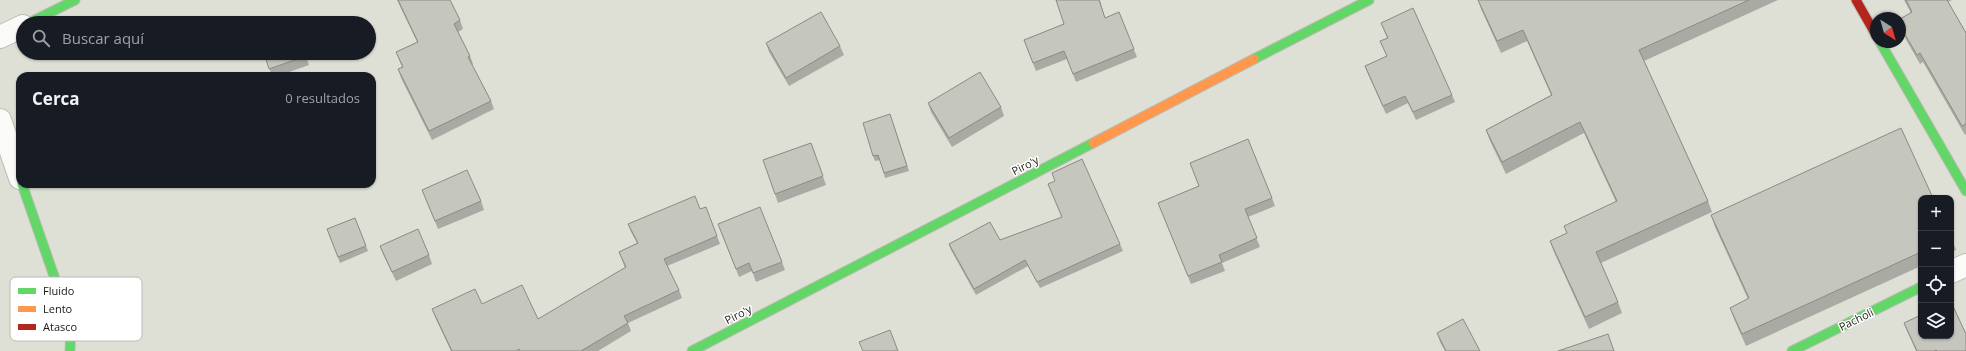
<!DOCTYPE html>
<html lang="es">
<meta charset="utf-8">
<style>
body{margin:0;font-family:"Open Sans",sans-serif;background:#242831;color:#f1f3f6}
.controls{position:absolute;right:12px;bottom:12px;display:grid;overflow:hidden;border-radius:8px;box-shadow:0 1px 3px #0004}
.controls button{width:36px;height:36px;display:grid;place-items:center;padding:0;border:0;border-bottom:1px solid #363941;background:#171b24;color:#f1f3f6;font:20px sans-serif}
.compass{position:absolute;left:1870px;top:12px;width:36px;height:36px;border-radius:50%;background:#171b24;box-shadow:0 1px 3px #0004;rotate:143deg}
.list{margin:0;padding:0;list-style:none}
h2{display:flex;justify-content:space-between;align-items:center;height:52px;margin:0;padding:0 16px;font-size:17px}
h2 small{font-size:13px;font-weight:400;color:#9ea1a6}
.icon{flex:none;width:22px;height:22px;fill:none;stroke:currentColor;stroke-width:2;stroke-linecap:round;stroke-linejoin:round}
.map{position:relative;flex:none;width:1966px;height:351px;overflow:hidden}
.search{position:absolute;background:#171b24;box-shadow:0 1px 3px #0004;left:16px;top:16px;width:360px;height:44px;display:flex;align-items:center;gap:10px;box-sizing:border-box;padding:0 14px;border-radius:22px;color:#9ea1a6;font-size:15px}
.panel{position:absolute;background:#171b24;box-shadow:0 1px 3px #0004;left:16px;top:72px;width:360px;height:116px;border-radius:12px}
.map>svg:first-child{display:block}
.lines{fill:none;stroke-linecap:round;stroke-linejoin:round}
.street-casing{stroke:#bbbcb4;stroke-width:24}
.fast-casing{stroke:#bbbcb4;stroke-width:11}
.slow-casing{stroke:#bbbcb4;stroke-width:11}
.jam-casing{stroke:#bbbcb4;stroke-width:11}
.street{stroke:#fafaf9;stroke-width:22}
.fast{stroke:#63d668;stroke-width:9}
.slow{stroke:#ff974d;stroke-width:9}
.jam{stroke:#b3261e;stroke-width:9}
.wall{fill:#a9aaa3}
.building{fill:#c5c6be;stroke:#8a8b85}
.labels{text-anchor:middle;dominant-baseline:central;stroke-width:3;stroke-linejoin:round;paint-order:stroke}
.street-label{font-size:11px;fill:#171811;stroke:#fff}
.key{fill:#fff;stroke:#b9bab8;stroke-width:1}
.key-label{font-size:11px;fill:#171811}
</style>
<div class="map">
<svg width="1966" height="351" viewBox="0 0 1966 351">
<rect width="100%" height="100%" fill="#dee0d6"/>
<g class="lines">
<g class="street-casing">
<g id="street">
<path d="M0,37l23,-11"/>
<path d="M0,120l20,58"/>
<path d="M1951,272l15,-7"/>
</g>
</g>
<g class="fast-casing">
<g id="fast">
<path d="M29,23l46,-23"/>
<path d="M1880,42l86,149"/>
<path d="M1254,59l115,-59"/>
<path d="M22,184l49,141 -1,26"/>
<path d="M692,351l401,-208"/>
<path d="M1792,351l129,-64"/>
</g>
</g>
<g class="slow-casing">
<path id="slow" d="M1093,143l161,-84"/>
</g>
<g class="jam-casing">
<path id="jam" d="M1856,0l20,35"/>
</g>
<use href="#street" class="street"/>
<use href="#fast" class="fast"/>
<use href="#slow" class="slow"/>
<use href="#jam" class="jam"/>
</g>
<g class="wall">
<path d="M397,0h53l10,20 3,9 -5,3 12,24 3,8 -1,1 19,36 3,8 -62,31 -31,-62 -3,-9 4,-2 -6,-15 21,-10z"/>
<path d="M1100,0l5,18 14,-6 18,45 -61,25 -9,-23 -31,12 -12,-31 40,-16z"/>
<path d="M1478,0h300l-134,61 64,140 4,11 -111,51 17,39 4,11 -33,16 -35,-77 -4,-11 17,-7 -3,-8 52,-24 -32,-69 -78,41 -16,-33 -4,-11 65,-35 -24,-54 -26,12 -20,-44z"/>
<path d="M1904,0h48l-4,2 18,31v101l-1,1 -42,-73 -3,2 -20,-35v-10l11,-6z"/>
<path d="M1381,23l71,72 3,7 -39,18 -8,-17 -22,11 -18,-40 -3,-8 22,-10 -7,-15 7,-3z"/>
<path d="M766,43l74,3 4,9 -55,31 -20,-34z"/>
<path d="M264,53h41l4,12 -31,11h-6z"/>
<path d="M928,103l73,4 3,9 -52,31 -21,-35z"/>
<path d="M890,114l19,57 -24,7 -5,-18 -5,1 -2,-5z"/>
<path d="M811,143l15,42 -48,18 -15,-43z"/>
<path d="M1190,163l82,35 3,8 -27,11 12,30 -38,16 3,8 -34,13 -33,-81 41,-17z"/>
<path d="M1048,184l72,60 3,7 -83,37 -12,-22 -52,29 -25,-45 -2,-6 51,-4 62,-22z"/>
<path d="M422,190l59,11 3,9 -46,19z"/>
<path d="M1921,198v68l-175,80 -12,-27 -4,-11 18,-9 -33,-72 -4,-12z"/>
<path d="M700,209l17,27 3,8 -53,22 12,24 3,8 -54,25 3,8 -33,20h-147l-16,-34 -3,-8 50,-5 56,15 87,-51 -6,-16 18,-9 -6,-11 -3,-8z"/>
<path d="M355,218l13,33 -28,12 -13,-34z"/>
<path d="M721,232l61,30 3,8 -29,12 -4,-11 -13,6z"/>
<path d="M1951,237l5,13 -5,2z"/>
<path d="M380,246l49,9 3,9 -36,17 -13,-27z"/>
<path d="M1904,323l62,28h-50l-9,-20z"/>
<path d="M1437,333l43,18h-35l-5,-9z"/>
</g>
<g class="building">
<path d="M398,0h52l10,20 -6,4 16,32 -2,1 23,44 -62,30 -31,-62 5,-2 -7,-15 22,-10z"/>
<path d="M1056,0h43l6,18 14,-6 15,37 -61,25 -9,-23 -31,12 -9,-23 40,-16z"/>
<path d="M1478,0h271l-110,50 69,151 -112,51 22,50 -33,15 -35,-76 17,-8 -3,-7 53,-25 -37,-79 -78,40 -16,-32 66,-35 -29,-65 -26,11z"/>
<path d="M1906,0h41l19,33v91l-4,2 -42,-73 -3,2 -17,-29v-7l12,-7z"/>
<path d="M1413,8l39,87 -39,17 -8,-16 -22,10 -18,-40 22,-10 -7,-15 8,-3 -7,-15z"/>
<path d="M821,12l19,34 -54,32 -20,-35z"/>
<path d="M293,18l1,5h-15z"/>
<path d="M264,53h41l1,3 -37,13z"/>
<path d="M980,72l21,35 -52,31 -21,-35z"/>
<path d="M890,114l17,52 -23,7 -6,-18 -5,1 -10,-33z"/>
<path d="M1901,128l32,70h-12v54l-179,82 -12,-26 19,-10 -38,-83z"/>
<path d="M1248,139l24,59 -27,11 12,29 -38,17 3,7 -34,14 -30,-73 41,-17 -9,-23z"/>
<path d="M811,143l12,33 -48,18 -12,-34z"/>
<path d="M1082,159l38,85 -83,38 -12,-22 -51,29 -25,-45 41,-22 10,18 62,-23 -14,-33 7,-3 -3,-8z"/>
<path d="M467,170l14,31 -46,20 -13,-31z"/>
<path d="M695,196l5,13 6,-2 11,29 -53,23 15,31 -55,26 4,7 -47,28h-61l-1,-2 -3,2h-64l-20,-42 43,-20 7,15 40,-19 16,34 88,-52 -7,-15 19,-9 -10,-19z"/>
<path d="M760,207l22,55 -29,11 -4,-10 -13,6 -18,-45z"/>
<path d="M355,218l11,28 -28,11 -11,-28z"/>
<path d="M418,229l11,26 -37,17 -12,-26z"/>
<path d="M1951,302l15,32v17h-29l-1,-1 -2,1h-17l-13,-28 17,-8v21h30z"/>
<path d="M1463,319l17,32h-34l-9,-18z"/>
<path d="M890,330l8,21h-35l-4,-9z"/>
<path d="M1608,334l6,17h-56z"/>
</g>
<g class="labels">
<g class="street-label">
<text transform="translate(1025 165) rotate(-27)">Piro'y</text>
<text transform="translate(738 314) rotate(-27)">Piro'y</text>
<text transform="translate(1856 319) rotate(-26)">Pacholi</text>
</g>
</g>
<rect x="10" y="277" width="132" height="64" rx="6" class="key"/>
<rect x="18" y="288" width="18" height="6" fill="#63d668"/>
<rect x="18" y="306" width="18" height="6" fill="#ff974d"/>
<rect x="18" y="324" width="18" height="6" fill="#b3261e"/>
<g class="key-label">
<text x="43" y="295">Fluido</text>
<text x="43" y="313">Lento</text>
<text x="43" y="331">Atasco</text>
</g>
</svg>
<div class="controls">
<button>+</button>
<button>−</button>
<button><svg class="icon" aria-label="locate" viewBox="0 0 24 24"><circle cx="12" cy="12" r="6"/><path d="M12 2v4M12 18v4M2 12h4M18 12h4"/></svg></button>
<button><svg class="icon" aria-label="layers" viewBox="0 0 24 24"><path d="M12 4l9 5-9 5-9-5zM3 14l9 5 9-5"/></svg></button>
</div>
<svg class="compass" viewBox="-18 -18 36 36"><path d="M0-13l5 13h-10z" fill="#e53935"/><path d="M0 13l5-13h-10z" fill="#9ea1a6"/></svg>
<div class="search"><svg class="icon" aria-label="search" viewBox="0 0 24 24"><circle cx="10" cy="10" r="6"/><path d="M15 15l6 6"/></svg>Buscar aquí</div>
<section class="panel">
<h2>Cerca<small>0 resultados</small></h2>
<ul class="list">
</ul>
</section>
</div>
